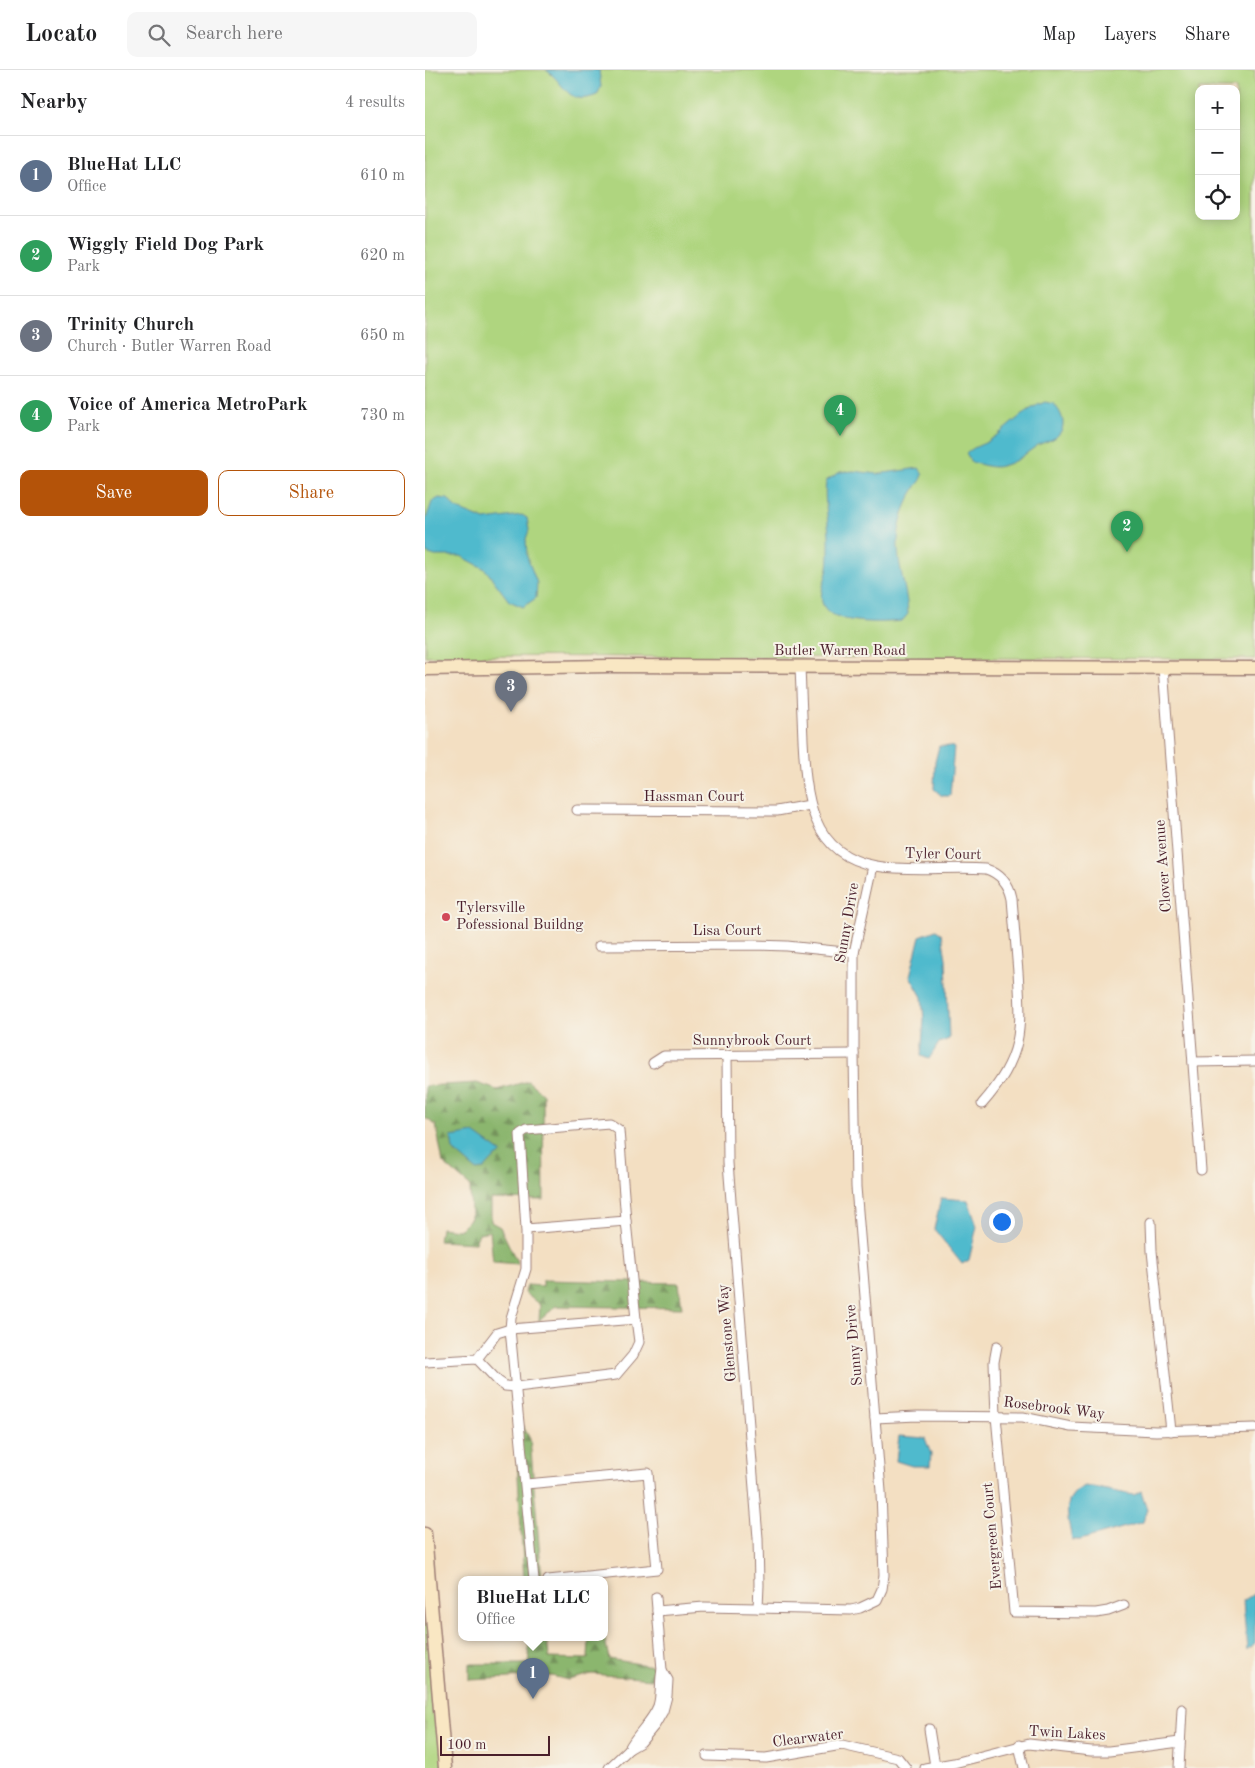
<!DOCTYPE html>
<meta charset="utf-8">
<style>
body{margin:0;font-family:"Old Standard TT",serif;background:#f6f6f6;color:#202124}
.controls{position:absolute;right:15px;top:15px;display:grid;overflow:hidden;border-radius:10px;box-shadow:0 2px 12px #0003}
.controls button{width:45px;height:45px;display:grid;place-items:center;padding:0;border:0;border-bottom:1px solid #e0e0e0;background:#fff;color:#202124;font:25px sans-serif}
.scale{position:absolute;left:15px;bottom:12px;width:110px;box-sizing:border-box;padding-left:5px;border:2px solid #4a1f2b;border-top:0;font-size:14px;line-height:18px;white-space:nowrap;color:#4a1f2b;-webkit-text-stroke:4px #f7f3e8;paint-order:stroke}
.you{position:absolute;left:576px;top:1151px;width:18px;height:18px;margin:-12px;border:4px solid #fff;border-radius:50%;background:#1a73e8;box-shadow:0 0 0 8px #1a73e833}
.badge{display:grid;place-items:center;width:32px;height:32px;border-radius:50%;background:#b45309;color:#fff;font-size:16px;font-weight:700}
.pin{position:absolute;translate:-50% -41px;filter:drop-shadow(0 1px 2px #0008)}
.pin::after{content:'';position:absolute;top:26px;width:18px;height:15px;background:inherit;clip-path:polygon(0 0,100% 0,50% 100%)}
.popup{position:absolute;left:33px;top:1506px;width:150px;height:65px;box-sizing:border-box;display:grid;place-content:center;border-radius:10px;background:#fff;filter:drop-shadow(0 1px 4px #0005);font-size:16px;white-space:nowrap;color:#757577}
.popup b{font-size:19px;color:#202124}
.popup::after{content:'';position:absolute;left:50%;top:100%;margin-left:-10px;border:10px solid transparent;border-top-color:#fff}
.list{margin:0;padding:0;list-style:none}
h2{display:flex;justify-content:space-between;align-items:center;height:65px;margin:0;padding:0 20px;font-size:21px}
h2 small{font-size:16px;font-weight:400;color:#757577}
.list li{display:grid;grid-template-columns:32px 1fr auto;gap:15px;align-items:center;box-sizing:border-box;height:80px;padding:0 20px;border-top:1px solid #e0e0e0}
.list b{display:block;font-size:19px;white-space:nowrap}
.list p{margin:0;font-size:16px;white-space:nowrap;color:#757577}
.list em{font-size:16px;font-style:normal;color:#757577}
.actions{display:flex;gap:10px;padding:15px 20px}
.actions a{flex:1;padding:11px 0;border:1px solid #b45309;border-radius:10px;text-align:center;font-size:18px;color:#b45309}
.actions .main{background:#b45309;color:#fff}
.icon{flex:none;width:28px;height:28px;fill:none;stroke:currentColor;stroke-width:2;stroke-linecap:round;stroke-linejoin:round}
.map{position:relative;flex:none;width:830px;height:1698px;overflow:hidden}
header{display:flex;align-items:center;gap:30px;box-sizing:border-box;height:70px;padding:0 25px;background:#fff;border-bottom:1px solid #e0e0e0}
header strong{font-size:24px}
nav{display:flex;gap:28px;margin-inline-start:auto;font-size:18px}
.search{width:350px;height:45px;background:#f6f6f6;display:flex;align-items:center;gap:12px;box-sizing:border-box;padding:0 18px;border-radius:10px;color:#757577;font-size:19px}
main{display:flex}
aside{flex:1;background:#fff}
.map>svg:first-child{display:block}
.green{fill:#afd57f;stroke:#7c7a55;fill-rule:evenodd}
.forest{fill:url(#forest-firs);stroke:#6a6a4c}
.water{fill:#50bacd;stroke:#4d6c7c}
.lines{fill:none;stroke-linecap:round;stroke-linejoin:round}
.minor-casing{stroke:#9e7f76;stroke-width:11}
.secondary-casing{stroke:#9e7f76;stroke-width:15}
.minor{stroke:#fff;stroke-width:9}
.secondary{stroke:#f9e7c3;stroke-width:12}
.poi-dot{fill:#d1495b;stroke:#f7f3e8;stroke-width:2}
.labels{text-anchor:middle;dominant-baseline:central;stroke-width:4;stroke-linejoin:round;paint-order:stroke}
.street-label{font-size:15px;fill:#4a1f2b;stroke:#f7f3e8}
.poi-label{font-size:15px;fill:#4a1f2b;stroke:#f7f3e8;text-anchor:start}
</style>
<header>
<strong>Locato</strong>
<div class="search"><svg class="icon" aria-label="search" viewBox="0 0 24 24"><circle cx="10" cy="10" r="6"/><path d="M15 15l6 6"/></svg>Search here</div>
<nav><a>Map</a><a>Layers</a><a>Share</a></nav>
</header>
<main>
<aside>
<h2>Nearby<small>4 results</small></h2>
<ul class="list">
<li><span class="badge" style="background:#5c6f8a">1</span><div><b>BlueHat LLC</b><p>Office</p></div><em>610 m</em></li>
<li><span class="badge" style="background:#2e9e5b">2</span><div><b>Wiggly Field Dog Park</b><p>Park</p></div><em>620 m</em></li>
<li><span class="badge" style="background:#6b7280">3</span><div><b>Trinity Church</b><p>Church · Butler Warren Road</p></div><em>650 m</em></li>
<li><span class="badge" style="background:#2e9e5b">4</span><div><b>Voice of America MetroPark</b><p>Park</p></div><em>730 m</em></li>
</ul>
<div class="actions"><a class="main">Save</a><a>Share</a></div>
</aside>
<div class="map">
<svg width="830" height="1698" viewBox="0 0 830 1698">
<defs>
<pattern id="forest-firs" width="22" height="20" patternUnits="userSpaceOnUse" patternTransform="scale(1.25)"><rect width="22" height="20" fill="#8bb66e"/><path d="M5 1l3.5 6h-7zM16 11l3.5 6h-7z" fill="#74935b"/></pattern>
</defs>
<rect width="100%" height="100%" fill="#f7f3e8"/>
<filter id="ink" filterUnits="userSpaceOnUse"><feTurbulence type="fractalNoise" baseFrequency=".02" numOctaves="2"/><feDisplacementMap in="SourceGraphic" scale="10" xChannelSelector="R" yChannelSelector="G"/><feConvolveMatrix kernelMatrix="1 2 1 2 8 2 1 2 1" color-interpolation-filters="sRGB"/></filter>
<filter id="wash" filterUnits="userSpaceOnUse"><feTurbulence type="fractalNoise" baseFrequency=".0096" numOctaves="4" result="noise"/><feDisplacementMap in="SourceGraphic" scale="20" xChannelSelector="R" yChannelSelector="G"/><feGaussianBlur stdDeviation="1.12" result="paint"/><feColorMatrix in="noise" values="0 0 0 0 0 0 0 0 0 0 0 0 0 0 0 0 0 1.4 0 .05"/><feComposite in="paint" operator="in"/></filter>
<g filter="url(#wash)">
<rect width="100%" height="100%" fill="#f3dfc2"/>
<g class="green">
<path d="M0,0h830v589l-830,-3zM774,19h37v127h-37z"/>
<path d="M0,1511l20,187h-20z"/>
</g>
<g class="forest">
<path d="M103,1011l15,13 1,106 -53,-1v23l9,5 18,37 -25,-2 -3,-31 -11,2 -4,10 -36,-2 2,-13 18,2 12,-12 -1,-32 -27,-23 -7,-38 -11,-7v-32l52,-3 20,7z"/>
<path d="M118,1210l136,3 3,25 -126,-2 -17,15 1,-16 -15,-12 2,-8 16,1z"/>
<path d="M98,1356l7,13 12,141h-18l-8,-139z"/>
<path d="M179,1564l5,25 44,7 -1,13 -60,-5 -24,6 -16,-4 -83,4v-16h60l-1,-26h19l2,20 39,1 1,-21h15z"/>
</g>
<g class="water">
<path d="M121,0h53l2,17 -4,8c-30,12 -31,-11 -51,-25z"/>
<path d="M620,332l9,2c7,8 14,21 4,31 -5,6 -17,7 -23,12 -11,8 -20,16 -34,19 -9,3 -20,-2 -30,-4l-5,-8c7,-7 13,-8 21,-12 20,-12 35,-32 58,-40z"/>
<path d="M494,398l4,6c-2,9 -6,9 -9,16 -7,11 -13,27 -15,40 -5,29 8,55 9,84l-6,7c-19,2 -70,4 -79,-16 -5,-11 3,-26 5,-37 1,-7 1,-15 1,-23 1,-22 -6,-42 -3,-64l14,-9 14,-1 23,3z"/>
<path d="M14,428l9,1 7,9 30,12 37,-5 5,3 2,12 -3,9 1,18 10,26 -1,15 -13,9 -14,-6 -24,-32 -24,-13h-26l-9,-3 -1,-31 7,-20z"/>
<path d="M514,676l15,1 -4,49h-8l-8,-7 1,-27z"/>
<path d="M511,860l6,4 4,25 3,80 -10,4 -10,16 -8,-3 3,-36 -2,-23 -12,-21 10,-40z"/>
<path d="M49,1063l28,20 -9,6 -9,10 -8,1 -23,-20 -2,-13z"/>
<path d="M516,1128l27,2 9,26 -8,34 -7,4 -28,-35z"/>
<path d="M474,1366l26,2 6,16 -1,12h-18l-16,-5z"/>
<path d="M660,1416l49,9 7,-4 6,18 -4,13 -63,18h-8c-4,-22 -12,-43 13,-54z"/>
<path d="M830,1523v49l-8,8 -4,-49z"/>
</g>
</g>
<g filter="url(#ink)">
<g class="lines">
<g class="minor-casing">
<g id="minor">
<path d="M375,597c1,24 2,48 3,73 3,53 6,115 73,126 36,6 74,0 110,3 15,5 23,15 26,30 2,24 4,49 6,73 4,58 5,86 -36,132"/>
<path d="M738,597l38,503"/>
<path d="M152,740l200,1 33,-6"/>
<path d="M174,876l155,-1 33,1 67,7"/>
<path d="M302,985l1,108 30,375 1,47 -1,23"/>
<path d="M768,992l62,-1"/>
<path d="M228,993l11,-7 190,-2"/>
<path d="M726,1152l1,29 19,180"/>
<path d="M101,1159l-6,-95 6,-4 83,-7 10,7 7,91"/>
<path d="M572,1276l-3,16 2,54 18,196 82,1 12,-2 16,-6"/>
<path d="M0,1292l52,-3 20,-26 13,-4 126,-10 3,23 -6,13 -17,20 -99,12 -12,-1 -7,-5 -21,-22"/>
<path d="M450,1348l42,-2 106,1 48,10 85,4 99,-3"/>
<path d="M101,1414l122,-11 9,96 -109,11"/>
<path d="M109,1510l-24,-251 1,-11 15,-49v-40l100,-8 10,98"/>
<path d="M232,1541l47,-4 147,3 9,-2 17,-8 5,-11 2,-14 -3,-84 -25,-304 -2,-133v-101l19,-87"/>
<path d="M504,1659l6,37"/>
<path d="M594,1675l5,23"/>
<path d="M204,1679c8,-16 23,-27 29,-43 4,-12 1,-24 4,-36l-6,-73"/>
<path d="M282,1686l59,2 76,-13 56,13 8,10"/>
<path d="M184,1698l20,-19 12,-7 14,-17 8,-14 4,-15 1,-16 -6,-10"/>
<path d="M500,1698l29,-5 75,-19 62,7h18l71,-9"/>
<path d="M754,1698l3,-59"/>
</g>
</g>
<g class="secondary-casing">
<g id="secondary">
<path d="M0,599l184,-3 646,2"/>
<path d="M0,1464l20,234"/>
</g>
</g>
<use href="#minor" class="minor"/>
<use href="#secondary" class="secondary"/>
</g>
</g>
<circle class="poi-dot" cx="21" cy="847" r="5"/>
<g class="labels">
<g class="street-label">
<text x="415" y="581">Butler Warren Road</text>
<text x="269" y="727">Hassman Court</text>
<text transform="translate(518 785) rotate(1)">Tyler Court</text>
<text transform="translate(739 796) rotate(-94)">Clover Avenue</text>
<text transform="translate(423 853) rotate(-80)">Sunny Drive</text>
<text x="302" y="861">Lisa Court</text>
<text x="327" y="971">Sunnybrook Court</text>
<text transform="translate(303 1263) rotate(-95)">Glenstone Way</text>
<text transform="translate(430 1275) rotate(-95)">Sunny Drive</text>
<text transform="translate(629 1339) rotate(7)">Rosebrook Way</text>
<text transform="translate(568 1466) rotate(-95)">Evergreen Court</text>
<text transform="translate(642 1664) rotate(3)">Twin Lakes</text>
<text transform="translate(383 1669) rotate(-7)">Clearwater</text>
</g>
<g class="poi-label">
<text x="31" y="838">Tylersville<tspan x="31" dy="17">Pofessional Buildng</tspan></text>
</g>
</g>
</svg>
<div class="controls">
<button>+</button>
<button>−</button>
<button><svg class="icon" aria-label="locate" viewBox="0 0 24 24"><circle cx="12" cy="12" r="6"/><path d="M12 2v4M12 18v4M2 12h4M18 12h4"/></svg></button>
</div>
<div class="scale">100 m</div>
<div class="you"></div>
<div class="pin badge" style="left:108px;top:1629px;background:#5c6f8a">1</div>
<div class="popup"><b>BlueHat LLC</b>Office</div>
<div class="pin badge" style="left:702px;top:482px;background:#2e9e5b">2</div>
<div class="pin badge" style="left:86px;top:642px;background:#6b7280">3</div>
<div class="pin badge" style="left:415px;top:366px;background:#2e9e5b">4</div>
</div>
</main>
